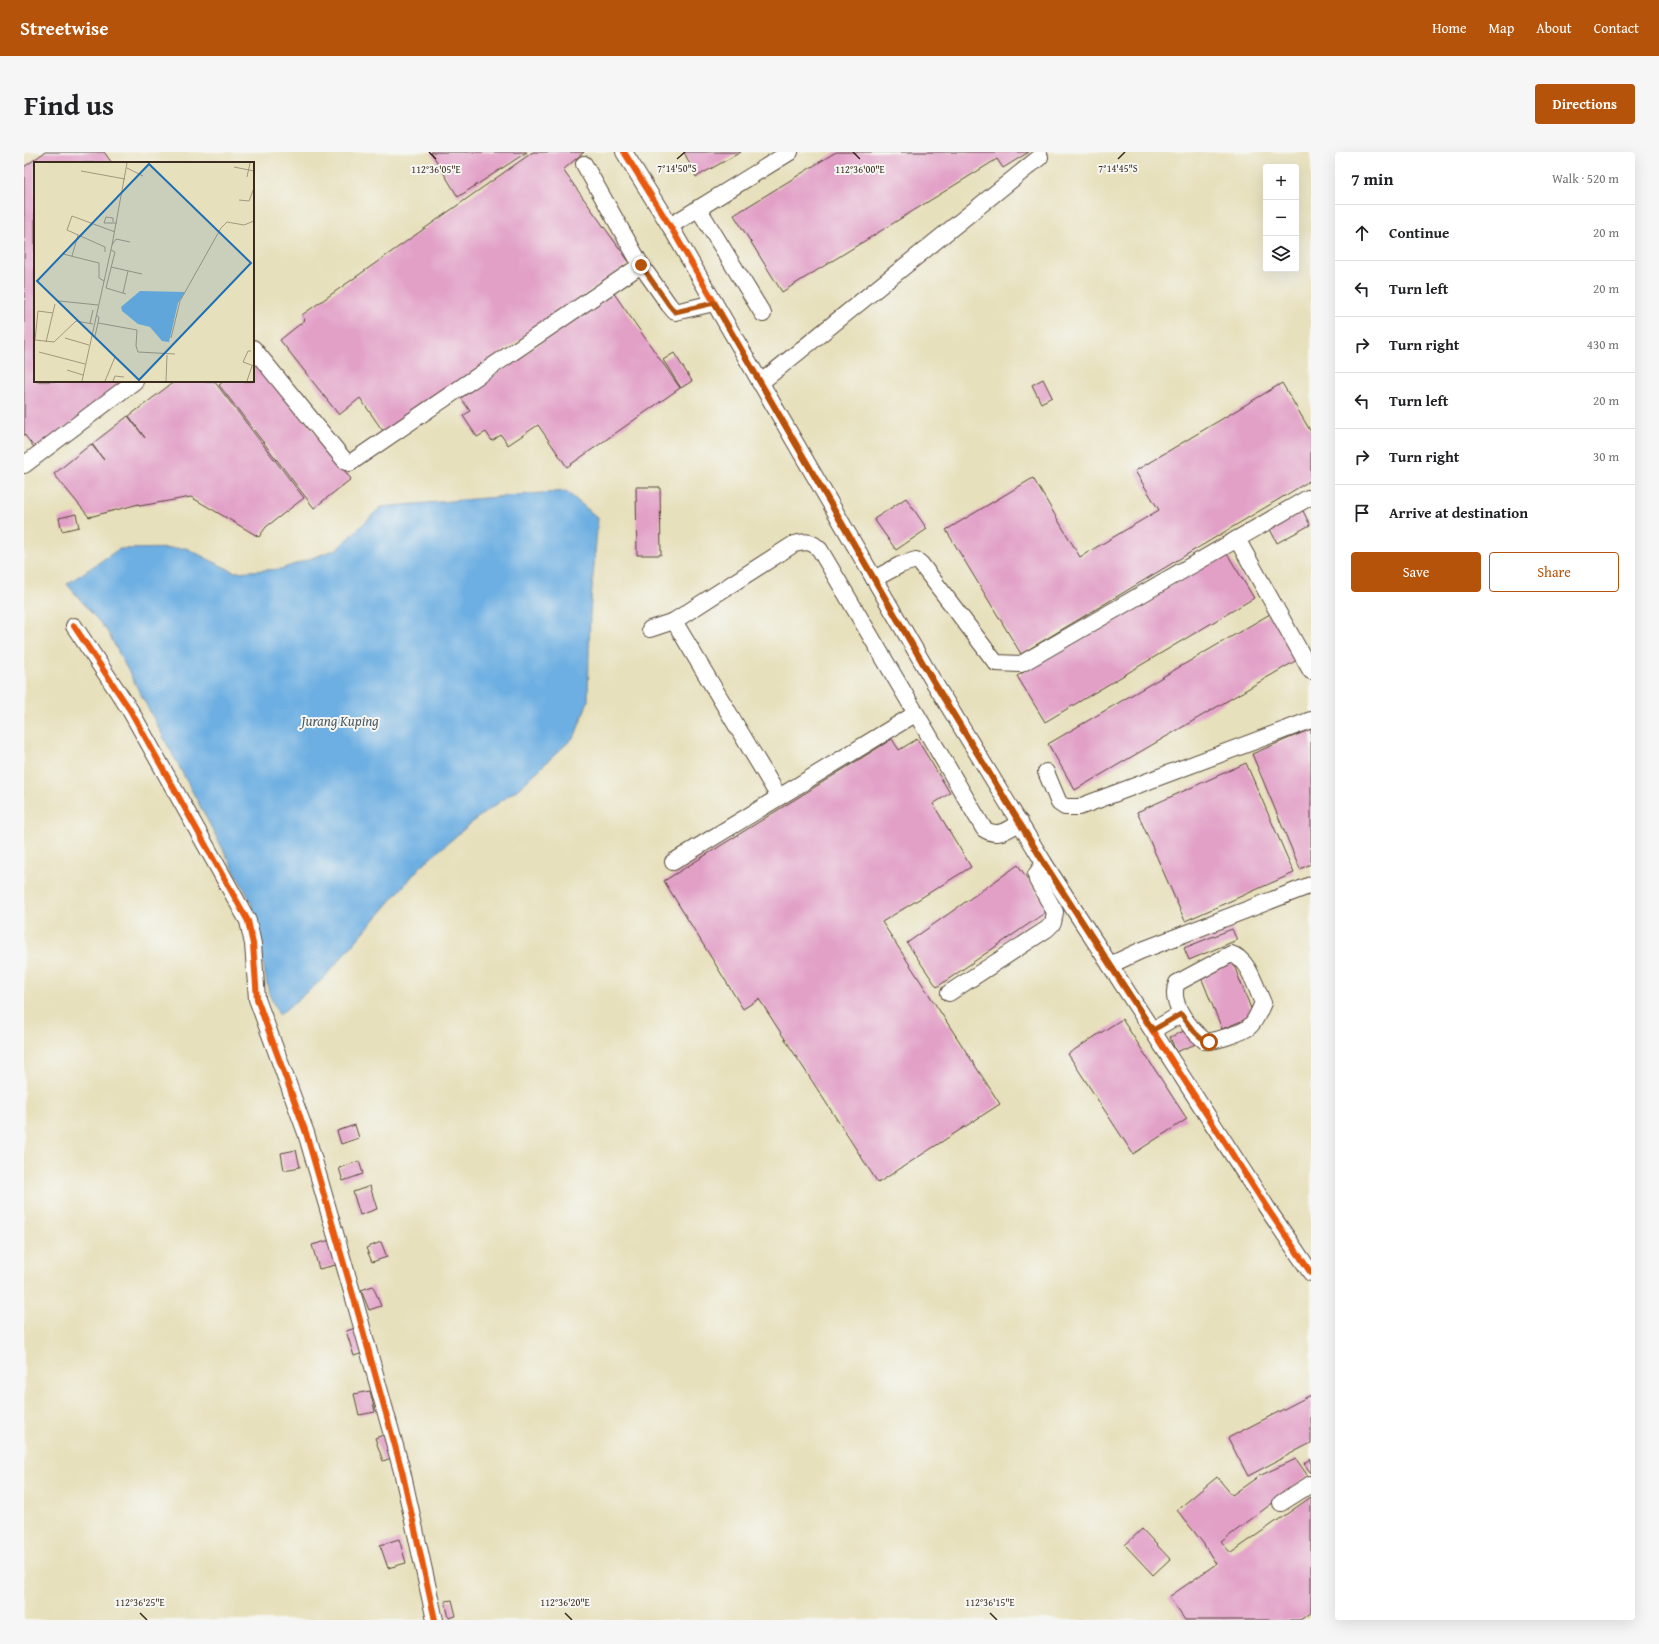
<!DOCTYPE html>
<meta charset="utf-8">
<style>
body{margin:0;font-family:"Gentium Book Plus",serif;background:#f6f6f6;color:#202124}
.controls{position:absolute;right:12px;top:12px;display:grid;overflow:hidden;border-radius:4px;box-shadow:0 4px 16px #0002}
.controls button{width:36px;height:36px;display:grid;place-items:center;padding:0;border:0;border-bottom:1px solid #e0e0e0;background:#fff;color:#202124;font:20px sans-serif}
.stop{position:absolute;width:12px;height:12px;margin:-9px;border:3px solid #b45309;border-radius:50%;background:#fff}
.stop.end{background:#b45309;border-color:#fff;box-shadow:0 1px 4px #0008}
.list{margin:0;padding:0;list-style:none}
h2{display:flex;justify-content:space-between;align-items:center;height:52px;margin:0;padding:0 16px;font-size:17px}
h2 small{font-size:13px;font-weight:400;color:#757577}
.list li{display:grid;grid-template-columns:26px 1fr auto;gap:12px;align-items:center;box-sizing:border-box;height:56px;padding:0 16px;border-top:1px solid #e0e0e0}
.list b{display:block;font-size:15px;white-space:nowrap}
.list em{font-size:13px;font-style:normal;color:#757577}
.actions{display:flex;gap:8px;padding:12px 16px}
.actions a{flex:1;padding:9px 0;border:1px solid #b45309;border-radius:4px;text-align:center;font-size:14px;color:#b45309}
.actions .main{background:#b45309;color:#fff}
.icon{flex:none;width:22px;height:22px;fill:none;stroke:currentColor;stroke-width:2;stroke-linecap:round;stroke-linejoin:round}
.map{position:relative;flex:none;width:1287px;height:1468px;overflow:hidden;border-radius:4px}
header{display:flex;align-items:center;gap:24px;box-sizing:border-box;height:56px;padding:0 20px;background:#b45309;color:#fff}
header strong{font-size:19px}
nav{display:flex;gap:22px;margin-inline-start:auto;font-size:14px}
.intro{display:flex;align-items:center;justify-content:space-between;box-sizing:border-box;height:96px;padding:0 24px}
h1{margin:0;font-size:28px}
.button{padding:10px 18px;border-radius:4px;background:#b45309;color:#fff;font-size:14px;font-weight:700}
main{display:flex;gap:24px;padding:0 24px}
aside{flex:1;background:#fff;border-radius:4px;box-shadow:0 4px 16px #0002}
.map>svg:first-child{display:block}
.water{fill:#6dafe2;stroke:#546c80}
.building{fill:#e2a0c7}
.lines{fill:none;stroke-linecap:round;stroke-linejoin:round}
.minor-casing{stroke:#554536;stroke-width:18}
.minor{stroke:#fff;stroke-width:16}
.cycleway-casing{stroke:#f6f6f2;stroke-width:8}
.cycleway{stroke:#e8590c;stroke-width:6}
.route{stroke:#b45309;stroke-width:5}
.ticks{fill:none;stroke:#3b2a1e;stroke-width:1.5}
.labels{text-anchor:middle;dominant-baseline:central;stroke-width:4;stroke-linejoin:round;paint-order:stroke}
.water-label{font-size:14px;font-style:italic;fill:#4c5963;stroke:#f6f6f2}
.inset-road{fill:none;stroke:#a2977d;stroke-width:1}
.view{fill:#1f6fb2;fill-opacity:0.15;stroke:#1f6fb2;stroke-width:2}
.inset-edge{fill:none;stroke:#3b2a1e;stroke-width:2}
.ticks-label{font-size:10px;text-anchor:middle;fill:#3b2a1e;stroke:#f6f6f2;stroke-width:4;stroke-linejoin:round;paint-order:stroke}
</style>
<header>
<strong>Streetwise</strong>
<nav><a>Home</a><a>Map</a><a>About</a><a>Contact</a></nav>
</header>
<div class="intro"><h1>Find us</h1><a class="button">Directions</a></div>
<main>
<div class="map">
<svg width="1287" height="1468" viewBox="0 0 1287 1468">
<rect width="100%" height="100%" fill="#f6f6f2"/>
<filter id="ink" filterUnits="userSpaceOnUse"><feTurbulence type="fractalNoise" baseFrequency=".025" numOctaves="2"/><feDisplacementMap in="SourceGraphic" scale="8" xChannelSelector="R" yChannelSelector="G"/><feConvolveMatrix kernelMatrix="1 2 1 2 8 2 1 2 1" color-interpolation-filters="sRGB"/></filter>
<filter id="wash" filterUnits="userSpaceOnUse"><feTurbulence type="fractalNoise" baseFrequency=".012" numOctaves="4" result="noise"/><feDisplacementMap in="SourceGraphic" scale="16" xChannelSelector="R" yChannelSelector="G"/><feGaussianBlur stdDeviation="0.9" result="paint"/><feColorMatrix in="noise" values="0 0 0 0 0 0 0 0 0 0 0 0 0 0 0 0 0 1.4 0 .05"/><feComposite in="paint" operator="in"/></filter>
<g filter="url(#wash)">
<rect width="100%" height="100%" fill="#e7e0bc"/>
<path class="water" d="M542,339l32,27 -8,95 -2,88 -13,35 -57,53 -42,30 -55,47 -98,113 -44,36 -10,-21 -18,-92 -144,-271 -40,-47 52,-35 67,-1 48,24 47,-3 56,-20 44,-42z"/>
<g id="blocks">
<g class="building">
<path d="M21,0h59l8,11h-77v218h93l-92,69 -12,-16v-267z"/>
<path d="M407,0h96l-69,45z"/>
<path d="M509,0h51l-21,18 67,93 -245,171 -25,-36 -21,17 -59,-75 25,-20 -3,-5z"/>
<path d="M660,0h57l-45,25z"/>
<path d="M812,0h193l-26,16 -6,-9 -215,133 -48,-77z"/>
<path d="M589,140l67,96 -113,79 -29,-42 -30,20 -7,-10 -9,6 -6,-9 -9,5 -14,-21 7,-5 -9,-13z"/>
<path d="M650,201l18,28 -11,7 -18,-28z"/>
<path d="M232,204l95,123 -37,29 -95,-123 5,-4h29v-22z"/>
<path d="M1019,227l9,18 -11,6 -9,-18z"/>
<path d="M151,229h39l90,117 -38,29 -7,10 -68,-40 -51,9 -1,-2 -50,13 -35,-43 37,-30 13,16 -12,-16 36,-28 17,22 -16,-22z"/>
<path d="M1258,231l29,49v48l-290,174 -75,-124 87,-52 47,79 79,-47 -24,-39z"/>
<path d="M612,335h24l1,68h-24z"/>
<path d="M882,346l21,31 -31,21 -22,-31z"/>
<path d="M1277,355l9,18 -33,18 -9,-18z"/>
<path d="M52,362l3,13 -17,4 -3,-13z"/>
<path d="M1202,400l28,46 -209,124 -28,-46z"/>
<path d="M1246,462l27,46 -222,130 -27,-46z"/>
<path d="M1287,577v135l-11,5 -48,-115z"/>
<path d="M868,587l7,11 18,-11 33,54 -17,11 38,63 -89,55 118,182 -122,79 -119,-184 -16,10 -79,-128z"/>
<path d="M1222,611l48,110 -109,48 -48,-109z"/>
<path d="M994,713l31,45 -112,77 -30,-44z"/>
<path d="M1208,777l5,11 -48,20 -5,-12z"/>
<path d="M1207,806l23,58 -32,13 -23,-57z"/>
<path d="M1098,867l65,100 -54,35 -65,-100z"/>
<path d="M1165,877l7,15 -20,8 -6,-15z"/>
<path d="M331,973l4,13 -18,6 -4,-13z"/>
<path d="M272,998l4,17 -16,3 -3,-17z"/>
<path d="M335,1009l4,13 -20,7 -4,-13z"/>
<path d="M346,1034l7,23 -17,6 -7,-23z"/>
<path d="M310,1087l6,25 -21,5 -7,-24z"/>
<path d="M357,1090l6,15 -15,5 -6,-14z"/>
<path d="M349,1134l8,20 -12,4 -8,-20z"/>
<path d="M332,1176l7,25 -9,3 -8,-25z"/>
<path d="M346,1239l5,21 -16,3 -5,-21z"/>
<path d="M1287,1243v48l-63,33 -20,-38z"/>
<path d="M362,1282l8,23 -11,4 -8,-23z"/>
<path d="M1272,1307l12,17 -87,66 10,11 80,-56v116l-11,7h-115l-16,-23 47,-33 -13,-21 -26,-33 40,-33 15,18 27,-19z"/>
<path d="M1287,1307v14l-7,-9z"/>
<path d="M1118,1377l28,30 -17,16 -28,-30z"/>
<path d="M375,1387l7,24 -18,5 -8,-23z"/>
<path d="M428,1448l4,16 -7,2 -4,-17z"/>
</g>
</g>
</g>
<g filter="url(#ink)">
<use href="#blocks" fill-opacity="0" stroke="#554536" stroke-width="1"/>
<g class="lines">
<g class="minor-casing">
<g id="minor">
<path d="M600,0l46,74 262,453 112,184 227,351 40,59"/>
<path d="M560,12l57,101"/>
<path d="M674,56l65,106"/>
<path d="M646,74l120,-74"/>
<path d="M229,196l93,114 4,1 291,-198 28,40 6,7 39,-9"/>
<path d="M736,231l280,-226"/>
<path d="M0,313l111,-84"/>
<path d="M1213,387l74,132"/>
<path d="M850,427l26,-14 16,-5 5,4 75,99 25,1 287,-166"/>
<path d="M650,469l105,176"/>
<path d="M50,474l56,84 118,211 5,23 4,55 49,134 49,169 47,169 33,149"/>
<path d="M626,477l24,-8 120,-77c12,-3 18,-3 26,6l164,279c13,9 24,1 36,-7"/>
<path d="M1022,620l13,31 6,4h14l232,-87"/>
<path d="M649,710l242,-148"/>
<path d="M1207,802c17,4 25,34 32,49 -4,8 -7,18 -14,24 -5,5 -38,16 -44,14 -15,-12 -37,-38 -28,-58z"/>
<path d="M1086,813l30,-14 171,-66"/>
<path d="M925,841l98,-64 6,-6 2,-11 -18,-32 -1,-5 8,-12"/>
<path d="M1129,878l28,-16"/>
<path d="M1257,1351l30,-19"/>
</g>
</g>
<use href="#minor" class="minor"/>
<g class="cycleway-casing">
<g id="cycleway">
<path d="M600,0l46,74 262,453 112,184 227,351 40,59"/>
<path d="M50,474l56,84 118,211 5,23 4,55 49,134 49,169 47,169 33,149"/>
</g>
</g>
<use href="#cycleway" class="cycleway"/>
</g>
</g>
<g class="lines" filter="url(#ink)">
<path class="route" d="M617,113l28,40 6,7 39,-9 218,376 112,184 109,167 28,-16c7,9 16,25 28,28"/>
</g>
<path class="ticks" d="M405,0l7,7M829,0l7,7M653,7l8,-7M1094,7l7,-7M116,1461l7,7M541,1461l7,7M966,1461l7,7"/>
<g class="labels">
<g class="water-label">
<text x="316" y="569">Jurang Kuping</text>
</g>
</g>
<g transform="translate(10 10)">
<rect width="220" height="220" fill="#e7e0bc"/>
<path d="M106,129l45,1 -7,11 -9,39 -7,-1 -12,-14 -12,-3 -16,-13 -1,-4z" fill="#6dafe2"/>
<path class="inset-road" d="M200,5l20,4M93,6l16,8M47,9l44,8M213,15l3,-14M205,38l10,1 5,-13M79,60v-4l-7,-1 -2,6h13M78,83l4,-6 14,3M77,88l4,2 -9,36 20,6M71,90v-5l-38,-17 5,-14 43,16M29,92l36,9v15l5,3M38,94l6,-21M77,105l31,7M89,131l5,-22M25,139l39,4M19,151l-15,-2 -3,29 19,2 22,-21 17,3M62,153l3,2 -1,6 39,7 -1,16 2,6 37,2M56,161l3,-13M61,174l3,-13M31,176l24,7M137,176l9,-37 41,-73 6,-6 17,3 10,-4M12,180l9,-38M217,189h-3l-5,11 11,4M5,190l46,12M33,208l16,5M48,219l30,-136 15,-82M71,219l10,-24M79,219l2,-5 9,1M132,219l1,-26M213,219l5,-15"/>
<path class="view" d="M115,2l102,99 -112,117 -102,-99z"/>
<rect width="220" height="220" class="inset-edge"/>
</g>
<g class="ticks-label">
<text x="653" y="20">7°14'50"S</text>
<text x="1094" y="20">7°14'45"S</text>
<text x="412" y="21">112°36'05"E</text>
<text x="836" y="21">112°36'00"E</text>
<text x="116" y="1454">112°36'25"E</text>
<text x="541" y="1454">112°36'20"E</text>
<text x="966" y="1454">112°36'15"E</text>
</g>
</svg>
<div class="controls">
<button>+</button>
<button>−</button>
<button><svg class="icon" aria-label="layers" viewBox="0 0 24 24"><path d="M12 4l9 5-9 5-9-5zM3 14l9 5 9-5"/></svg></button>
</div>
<div class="stop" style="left:1185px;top:890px"></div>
<div class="stop end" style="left:617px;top:113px"></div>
</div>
<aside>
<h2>7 min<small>Walk · 520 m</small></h2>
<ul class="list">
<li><svg class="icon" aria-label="ahead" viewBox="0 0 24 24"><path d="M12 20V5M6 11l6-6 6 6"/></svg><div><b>Continue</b></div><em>20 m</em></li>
<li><svg class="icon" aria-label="left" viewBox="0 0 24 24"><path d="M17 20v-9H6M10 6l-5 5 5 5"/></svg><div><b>Turn left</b></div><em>20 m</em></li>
<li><svg class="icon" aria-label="right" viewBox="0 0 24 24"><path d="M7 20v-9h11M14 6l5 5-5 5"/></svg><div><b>Turn right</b></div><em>430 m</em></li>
<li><svg class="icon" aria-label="left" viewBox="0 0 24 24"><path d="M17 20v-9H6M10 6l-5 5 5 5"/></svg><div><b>Turn left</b></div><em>20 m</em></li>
<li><svg class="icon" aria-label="right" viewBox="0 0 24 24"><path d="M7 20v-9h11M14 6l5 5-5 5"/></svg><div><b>Turn right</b></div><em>30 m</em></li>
<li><svg class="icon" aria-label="arrive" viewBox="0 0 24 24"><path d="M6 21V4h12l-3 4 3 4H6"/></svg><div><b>Arrive at destination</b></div></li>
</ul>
<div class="actions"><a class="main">Save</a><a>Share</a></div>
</aside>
</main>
